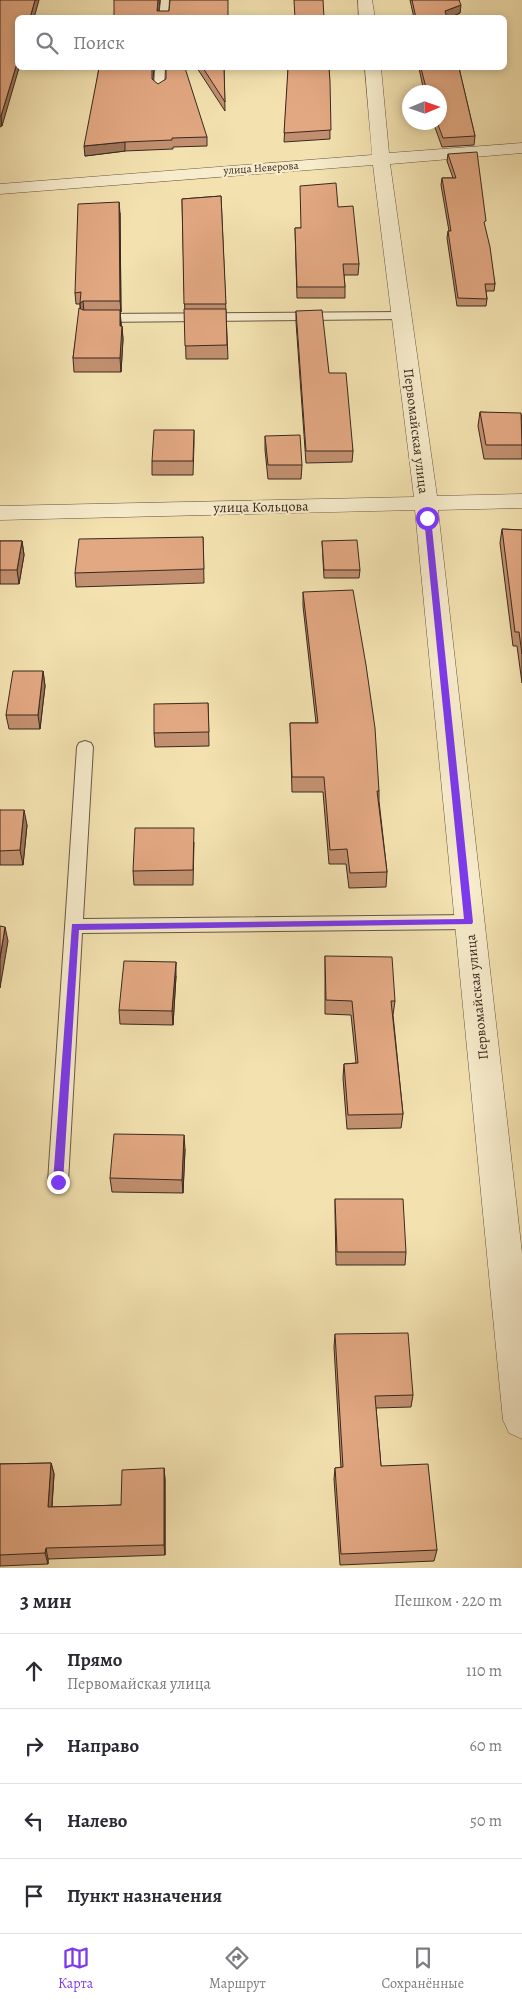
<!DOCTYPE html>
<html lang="ru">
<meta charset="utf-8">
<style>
body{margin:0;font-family:Alegreya,serif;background:#f2f2f3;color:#2b2b33}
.compass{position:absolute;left:402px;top:85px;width:45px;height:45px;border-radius:50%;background:#fff;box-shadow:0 2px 8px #0003;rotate:88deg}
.stop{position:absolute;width:15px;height:15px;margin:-11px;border:4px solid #7c3aed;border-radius:50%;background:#fff}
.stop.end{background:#7c3aed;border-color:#fff;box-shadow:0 1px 5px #0008}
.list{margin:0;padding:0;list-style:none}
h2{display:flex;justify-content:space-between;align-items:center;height:65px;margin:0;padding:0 20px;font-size:21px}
h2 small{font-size:16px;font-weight:400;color:#7c7c81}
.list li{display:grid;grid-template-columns:32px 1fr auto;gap:15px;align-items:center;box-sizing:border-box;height:75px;padding:0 20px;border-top:1px solid #e1e1e2}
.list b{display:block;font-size:19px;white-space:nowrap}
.list p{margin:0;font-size:16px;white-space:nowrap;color:#7c7c81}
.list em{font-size:16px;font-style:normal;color:#7c7c81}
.icon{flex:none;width:28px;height:28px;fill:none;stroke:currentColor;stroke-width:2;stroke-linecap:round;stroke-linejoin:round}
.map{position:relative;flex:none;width:522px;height:1568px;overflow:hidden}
.search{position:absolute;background:#fff;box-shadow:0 2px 8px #0003;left:15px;right:15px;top:15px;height:55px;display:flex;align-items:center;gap:12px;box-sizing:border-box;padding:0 18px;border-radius:8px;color:#7c7c81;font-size:19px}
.sheet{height:365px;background:#fff}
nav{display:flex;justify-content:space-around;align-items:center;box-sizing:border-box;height:70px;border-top:1px solid #e1e1e2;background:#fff;font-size:14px;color:#7c7c81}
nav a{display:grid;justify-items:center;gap:2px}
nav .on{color:#7c3aed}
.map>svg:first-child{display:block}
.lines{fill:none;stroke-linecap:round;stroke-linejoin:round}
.lane-casing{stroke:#685743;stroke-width:2}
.street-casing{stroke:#685743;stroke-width:1}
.lane{fill:#f7eccc;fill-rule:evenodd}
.street{fill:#f7eccc;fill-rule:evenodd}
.wall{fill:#c29070;stroke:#3a291f}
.shaded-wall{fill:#9e765b;stroke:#3a291f}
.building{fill:#e2a882;stroke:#3a291f}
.route{fill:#7c3aed}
.labels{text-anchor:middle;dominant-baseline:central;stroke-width:4.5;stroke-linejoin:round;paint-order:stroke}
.far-street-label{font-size:11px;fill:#3a291f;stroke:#f7eccc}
.street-label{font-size:14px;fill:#3a291f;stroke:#f7eccc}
</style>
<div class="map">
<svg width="522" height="1568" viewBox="0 0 522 1568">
<rect width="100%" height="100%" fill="#f3e2b0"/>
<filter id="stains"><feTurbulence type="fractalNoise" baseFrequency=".004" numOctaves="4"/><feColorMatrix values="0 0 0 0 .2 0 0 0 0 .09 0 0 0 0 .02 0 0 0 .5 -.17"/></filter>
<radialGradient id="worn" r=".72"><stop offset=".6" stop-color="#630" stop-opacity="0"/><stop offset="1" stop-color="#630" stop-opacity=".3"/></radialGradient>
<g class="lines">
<g class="lane-casing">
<g id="lane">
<path d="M161,0h8l-1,18h-9z"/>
<path d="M155,68h10l-1,20 -5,3 -5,-3z"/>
<path d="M402,312l6,4 -2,3 -307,3 -6,-4 6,-4z"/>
<path d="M85,741l6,2 2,4 -10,172 386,-4 6,2 3,5 -3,5 -6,2 -387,4 -14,249 -3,6 -7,3 -7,-3 -3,-6 29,-435 2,-4z"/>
</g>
</g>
<g class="street-casing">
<g id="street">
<path d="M358,0h14l3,18h-16z"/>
<path d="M365,68h16l8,85 133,-10v10l-132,11 47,332 85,-2v14l-84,2 84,743v186l-13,-6 -6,-13 -88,-910 -415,10v-14l414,-9 -41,-332 -373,29v-10l372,-29z"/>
</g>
</g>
<use href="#lane" class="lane"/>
<use href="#street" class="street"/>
</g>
<g class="wall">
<path d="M0,0l2,126 -2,1z"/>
<path d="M410,0h49l1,13 -11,5h-35z"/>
<path d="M99,68h55l-1,12 54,57v9l-34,1v2l-48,2 -40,5z"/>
<path d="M197,68h27l1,43z"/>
<path d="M288,68h41l1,71 -46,3 4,-66z"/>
<path d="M419,68h40l16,68 -1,9 -32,2 -9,-25h7v-30h-16z"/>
<path d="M448,154l37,74 10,56 -1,7h-8l1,8 -1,7h-29l-10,-68 1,-7h1l-8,-46 1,-7h11l-6,-17z"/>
<path d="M221,196l7,163h-42l-4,-160z"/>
<path d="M338,207l21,57 -1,11h-14l1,12v11h-48l-2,-70h5z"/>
<path d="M120,213l1,99h-1l3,27 -2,33h-47l-1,-14 7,-49v-5h-4l-1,-11z"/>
<path d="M296,311l33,62 24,78 -1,11 -46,1 -10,-141z"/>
<path d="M480,412l42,3v44h-38l-6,-33z"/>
<path d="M194,430v14l-1,31h-41v-14z"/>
<path d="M265,436l37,29 -1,14h-33l-3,-29z"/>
<path d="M502,529l20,1v153l-5,-37h-4l-13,-103z"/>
<path d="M203,537l1,46 -128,4 -1,-14z"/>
<path d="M0,541h22l2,14 -5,29h-19z"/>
<path d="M322,541l38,29 -1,8h-35z"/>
<path d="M303,592l76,199v10l8,71 -1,15 -37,1 -3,-24h-17l-6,-72h-31l-2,-69h26l-13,-117z"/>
<path d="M43,671l2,15 -5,43h-31l-3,-14z"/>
<path d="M208,703l1,43 -54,1 -1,-14z"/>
<path d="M0,810l27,15 -4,40h-23z"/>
<path d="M194,842l-1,43h-59l-1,-14z"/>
<path d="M325,956l70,45 -2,14 10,99 -2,14 -54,1 -4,-51 1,-14 12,-1 -5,-48 -26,-1z"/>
<path d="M176,976l-3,49 -53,-1 -1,-14z"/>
<path d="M185,1149l-2,44 -71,-1 -2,-14z"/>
<path d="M335,1199l71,53 -1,13h-69l-1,-53z"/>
<path d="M335,1334l78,61 -2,12 -35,1 5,58 56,84 -3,11 -94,4 -6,-86 1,-11h6l-7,-121z"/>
<path d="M51,1463l3,11 -2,33 69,-2 43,-37 1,12v75l-117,4v5l-48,2v-102z"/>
</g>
<g class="shaded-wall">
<path d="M35,0h4l-5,18h-4z"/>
<path d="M158,0h2l-2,18 -1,-7z"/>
<path d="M461,5l-1,8 -11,5h-4v-7z"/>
<path d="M18,60v8h1l-17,58 -1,-10z"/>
<path d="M125,142v9l-40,5 -1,-10z"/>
<path d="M119,202l1,11 1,99 -1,-11z"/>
<path d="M83,301l1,11 -3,2 -1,-11z"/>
<path d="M120,310l1,27 1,-11 1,13 -2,33 -1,-14z"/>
<path d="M22,541l2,14 -5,29 -2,-14z"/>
<path d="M43,671l2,15 -5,43 -2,-14z"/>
<path d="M24,810l3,15 -4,40 -3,-15z"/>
<path d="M5,927l3,14 -8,47v-30z"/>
<path d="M176,962v14l-3,49 -1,-14z"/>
<path d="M184,1135l1,14 -2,44 -1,-13z"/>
<path d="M51,1463l3,11 -3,44 -3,-11z"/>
<path d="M164,1468l1,12v75l-1,-10z"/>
<path d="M46,1548l2,11v5l-3,-11z"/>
</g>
<g class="building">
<path d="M0,0h35l-5,18h-12v42l-17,56h-1z"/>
<path d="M114,0h44l-1,11h12l1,-11h58v18h-114z"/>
<path d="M294,0h29l1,18h-29z"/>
<path d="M412,0h47l2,5 -16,6 2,7h-31z"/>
<path d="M99,68h53v11l6,5 8,-5v-11h19l22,69 -35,1v2l-47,2 -41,4z"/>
<path d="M203,68h21l1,34z"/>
<path d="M288,68h41l1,13 1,49 -47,3z"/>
<path d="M421,68h38l16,68 -32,2 -6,-16h3v-30h-13z"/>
<path d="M477,152l9,69 -2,1 6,25 5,37h-10l2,15 -29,-1 -10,-67h3l-9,-53h14l-8,-24z"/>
<path d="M336,183l2,24 15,-1 6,58h-16l2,23h-48l-2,-59h6l-1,-42z"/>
<path d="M221,196l5,108h-42l-2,-105z"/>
<path d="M119,202l1,99h-37l-3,2 1,-11 -6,1 3,-89z"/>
<path d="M79,308l4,2h37v16h2l-2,32h-47z"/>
<path d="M184,309h42l1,36 -42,1z"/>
<path d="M322,310l7,63h17l7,78h-47l-10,-140z"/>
<path d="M480,412l41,1 1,32h-36z"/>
<path d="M154,430h40l-1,31h-41z"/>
<path d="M300,435l2,30h-34l-3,-29z"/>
<path d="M502,529l20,1v124l-3,-22h-4z"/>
<path d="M203,537l1,32 -129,4 4,-34z"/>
<path d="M357,540l3,30h-36l-2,-29z"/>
<path d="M0,541h22l-5,29h-17z"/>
<path d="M353,590l13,75 9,63 4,63h-2l10,81 -37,1 -3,-24 -17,1 -6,-73h-32l-2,-54h28l-15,-131z"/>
<path d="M13,671h30l-5,44h-32z"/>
<path d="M208,703l1,29 -55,1v-29z"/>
<path d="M0,810h24l-4,40 -20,1z"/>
<path d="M135,828h59l-1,42 -60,1z"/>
<path d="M0,926l5,1 -5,31z"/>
<path d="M325,956l67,1 3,44h-4l12,113 -55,1 -4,-51 14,-1 -6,-62 -26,-1z"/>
<path d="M124,961l52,1 -4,49 -53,-1z"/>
<path d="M114,1134l70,1 -2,45 -72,-2z"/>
<path d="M335,1199h68l3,53h-69z"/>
<path d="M408,1333l5,62 -38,1 6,70 47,-2 9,86 -96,4 -6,-86 8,-1 -8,-133z"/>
<path d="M51,1463l-3,44 73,-2 1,-35 42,-2v77l-118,3 -1,5 -45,2v-91z"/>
</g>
<path class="route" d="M427,515l4,3 42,404 -1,2 -393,6 -16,252 -5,4 -4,-1 -1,-3 19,-258 392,-5 -40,-401z"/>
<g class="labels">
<g class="far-street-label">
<text transform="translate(261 168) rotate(-4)">улица Неверова</text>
</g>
<g class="street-label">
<text transform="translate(416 431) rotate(83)">Первомайская улица</text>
<text transform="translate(261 507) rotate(-1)">улица Кольцова</text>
<text transform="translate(477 997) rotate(-96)">Первомайская улица</text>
</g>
</g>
<rect width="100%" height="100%" filter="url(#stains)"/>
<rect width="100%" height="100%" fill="url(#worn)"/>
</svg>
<svg class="compass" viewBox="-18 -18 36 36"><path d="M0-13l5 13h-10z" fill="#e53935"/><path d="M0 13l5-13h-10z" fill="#7c7c81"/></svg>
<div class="stop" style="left:427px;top:518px"></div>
<div class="stop end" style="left:58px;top:1182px"></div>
<div class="search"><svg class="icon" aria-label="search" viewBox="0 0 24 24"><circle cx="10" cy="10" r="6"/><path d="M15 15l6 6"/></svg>Поиск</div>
</div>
<section class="sheet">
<h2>3 мин<small>Пешком · 220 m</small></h2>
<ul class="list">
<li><svg class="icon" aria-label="ahead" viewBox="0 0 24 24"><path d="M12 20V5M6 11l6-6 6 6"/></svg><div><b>Прямо</b><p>Первомайская улица</p></div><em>110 m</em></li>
<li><svg class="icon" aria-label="right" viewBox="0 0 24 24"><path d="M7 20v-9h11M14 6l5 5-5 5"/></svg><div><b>Направо</b></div><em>60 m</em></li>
<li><svg class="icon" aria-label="left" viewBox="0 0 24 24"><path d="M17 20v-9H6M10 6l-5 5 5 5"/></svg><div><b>Налево</b></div><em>50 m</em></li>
<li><svg class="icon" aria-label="arrive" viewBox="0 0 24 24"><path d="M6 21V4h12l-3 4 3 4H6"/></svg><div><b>Пункт назначения</b></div></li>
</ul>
</section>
<nav>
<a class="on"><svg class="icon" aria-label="map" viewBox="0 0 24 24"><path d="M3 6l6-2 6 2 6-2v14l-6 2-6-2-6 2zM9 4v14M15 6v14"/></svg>Карта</a>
<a><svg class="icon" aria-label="directions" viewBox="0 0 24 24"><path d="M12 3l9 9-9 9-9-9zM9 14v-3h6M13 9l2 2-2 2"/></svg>Маршрут</a>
<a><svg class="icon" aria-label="saved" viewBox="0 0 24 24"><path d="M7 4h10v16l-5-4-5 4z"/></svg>Сохранённые</a>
</nav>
